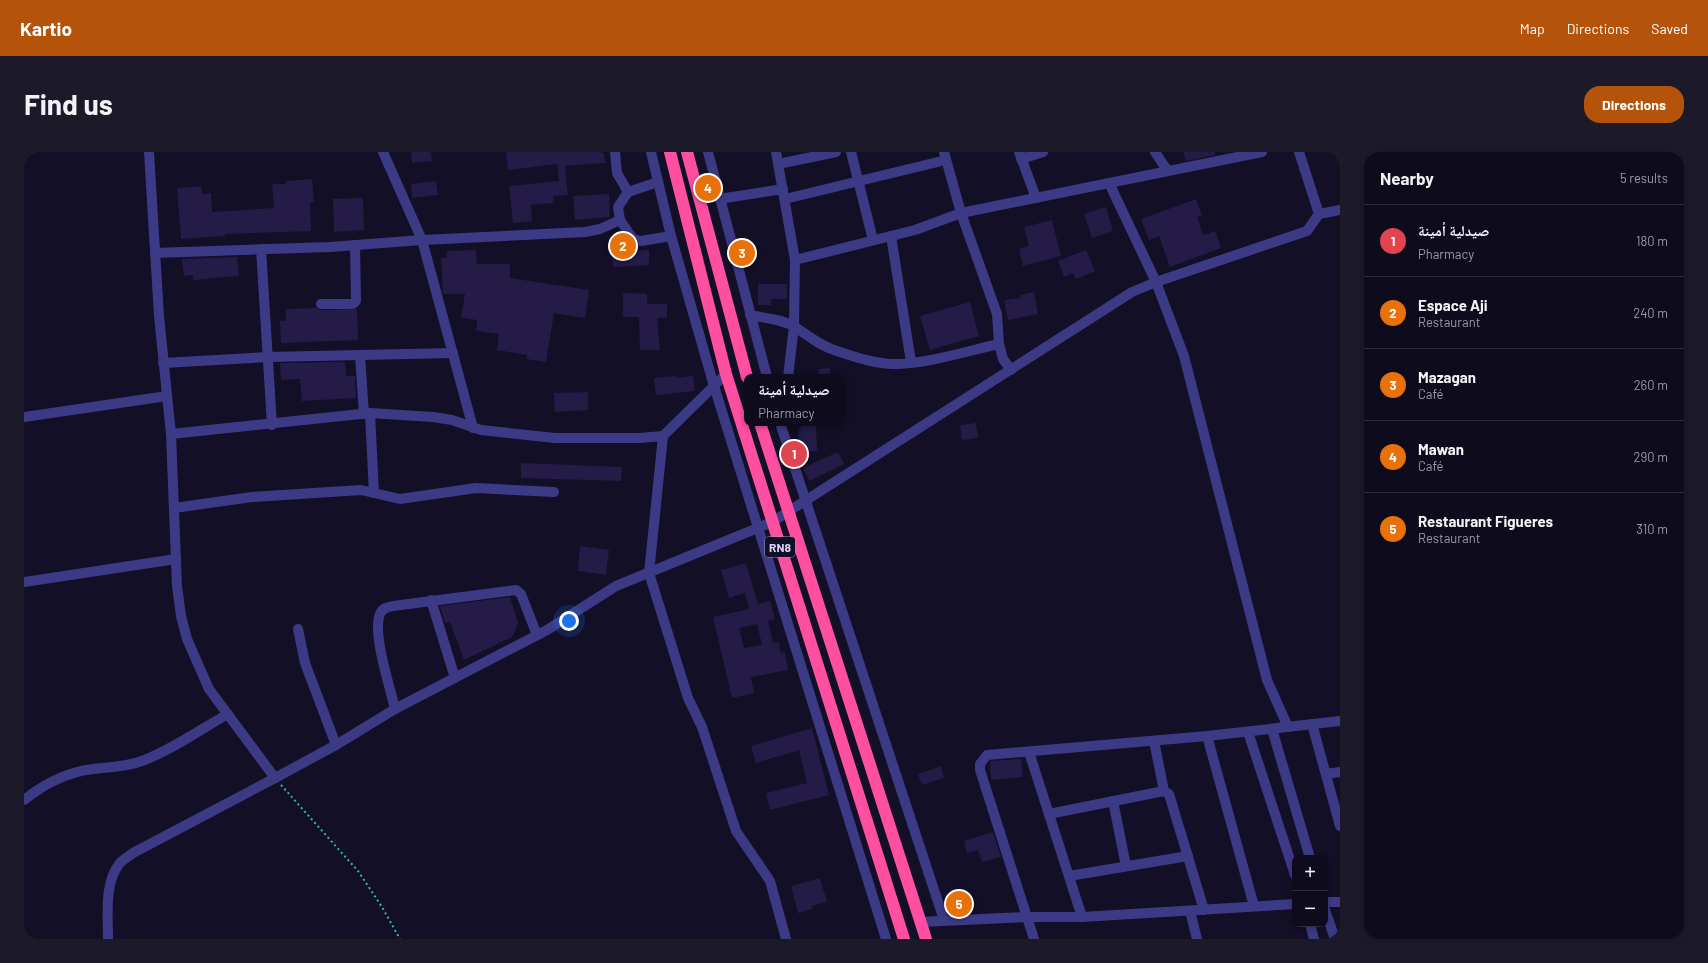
<!DOCTYPE html>
<meta charset="utf-8">
<style>
body{margin:0;font-family:Barlow,"Noto Naskh Arabic",sans-serif;background:#1c1929;color:#f1f3f6}
.controls{position:absolute;right:12px;bottom:12px;display:grid;overflow:hidden;border-radius:8px;box-shadow:0 2px 6px #0003}
.controls button{width:36px;height:36px;display:grid;place-items:center;padding:0;border:0;border-bottom:1px solid #2e2b3b;background:#0e0b1c;color:#f1f3f6;font:20px sans-serif}
.you{position:absolute;left:545px;top:469px;width:14px;height:14px;margin:-10px;border:3px solid #fff;border-radius:50%;background:#1a73e8;box-shadow:0 0 0 6px #1a73e833}
.badge{display:grid;place-items:center;width:26px;height:26px;border-radius:50%;background:#b45309;color:#fff;font-size:13px;font-weight:700}
.pin{position:absolute;translate:-50% -50%;border:2px solid #fff;box-shadow:0 1px 4px #0006}
.popup{position:absolute;left:720px;top:222px;width:100px;height:52px;box-sizing:border-box;display:grid;place-content:center;border-radius:8px;background:#0e0b1c;filter:drop-shadow(0 1px 3px #0005);font-size:13px;white-space:nowrap;color:#9b9ba3}
.popup b{font-size:15px;color:#f1f3f6}
.popup::after{content:'';position:absolute;left:50%;top:100%;margin-left:-8px;border:8px solid transparent;border-top-color:#0e0b1c}
.list{margin:0;padding:0;list-style:none}
h2{display:flex;justify-content:space-between;align-items:center;height:52px;margin:0;padding:0 16px;font-size:17px}
h2 small{font-size:13px;font-weight:400;color:#9b9ba3}
.list li{display:grid;grid-template-columns:26px 1fr auto;gap:12px;align-items:center;box-sizing:border-box;height:72px;padding:0 16px;border-top:1px solid #2e2b3b}
.list b{display:block;font-size:15px;white-space:nowrap}
.list p{margin:0;font-size:13px;white-space:nowrap;color:#9b9ba3}
.list em{font-size:13px;font-style:normal;color:#9b9ba3}
.map{position:relative;flex:none;width:1316px;height:787px;overflow:hidden;border-radius:16px}
header{display:flex;align-items:center;gap:24px;box-sizing:border-box;height:56px;padding:0 20px;background:#b45309;color:#fff}
header strong{font-size:19px}
nav{display:flex;gap:22px;margin-inline-start:auto;font-size:14px}
.intro{display:flex;align-items:center;justify-content:space-between;box-sizing:border-box;height:96px;padding:0 24px}
h1{margin:0;font-size:28px}
.button{padding:10px 18px;border-radius:16px;background:#b45309;color:#fff;font-size:14px;font-weight:700}
main{display:flex;gap:24px;padding:0 24px}
aside{flex:1;background:#0e0b1c;border-radius:16px;box-shadow:0 2px 6px #0003}
.map>svg:first-child{display:block}
.building{fill:#241b47;fill-rule:evenodd}
.lines{fill:none;stroke-linecap:round;stroke-linejoin:round}
.path{stroke:#2fb8b0;stroke-width:2;stroke-dasharray:2 3;stroke-linecap:butt}
.minor{stroke:#3d3a85;stroke-width:10}
.highway{stroke:#ff4fa3;stroke-width:12}
.labels{text-anchor:middle;dominant-baseline:central;stroke-width:3;stroke-linejoin:round;paint-order:stroke}
.shield{fill:#130f26;stroke:#9e99be;stroke-width:1}
.shield-label{font-size:12px;font-weight:bold;fill:#d9d4ff}
</style>
<header>
<strong>Kartio</strong>
<nav><a>Map</a><a>Directions</a><a>Saved</a></nav>
</header>
<div class="intro"><h1>Find us</h1><a class="button">Directions</a></div>
<main>
<div class="map">
<svg width="1316" height="787" viewBox="0 0 1316 787">
<rect width="100%" height="100%" fill="#130f26"/>
<g class="building">
<path d="M387,0h20l1,9 -20,2z"/>
<path d="M482,0h93l5,1 1,10 -40,3 3,29 -15,1 1,7 -23,2 1,16 -19,2 -4,-37 50,-5 -2,-17 -49,6z"/>
<path d="M1159,0h32v3l-29,6z"/>
<path d="M288,27l2,23 -4,1 1,28 -86,3v2l-44,3 -4,-51 24,-2 1,8 9,-1 1,19 62,-4 -2,-24h14v-3z"/>
<path d="M412,29l2,14 -26,3 -1,-14z"/>
<path d="M585,42l1,23 -35,3 -2,-24z"/>
<path d="M339,46l1,32 -30,2 -1,-33z"/>
<path d="M1172,47l6,17 -5,1 6,18 12,-4 6,17 -51,19 -11,-31 -10,4 -8,-21z"/>
<path d="M1082,55l7,24 -21,7 -8,-24z"/>
<path d="M1028,68l9,36 -38,10 -4,-17 10,-3 -5,-19z"/>
<path d="M452,98l1,14h33v14l79,12 -4,28 -31,-5 -8,49 -20,-3 1,-4 -30,-5 2,-16 -23,-3 1,-11 -16,-2 4,-24h-22l-2,-36h6v-7z"/>
<path d="M625,98v15l-36,2 -1,-15z"/>
<path d="M1062,98l9,21 -19,8 -2,-6 -10,4 -6,-16z"/>
<path d="M213,105l2,19 -46,4v-5l-9,1 -2,-17z"/>
<path d="M734,132h29v15h-16v6h-13z"/>
<path d="M1010,140l4,22 -30,6 -4,-20 17,-2 -1,-3z"/>
<path d="M599,141l24,1v10h20v14h-10l3,32h-20l-1,-33h-16z"/>
<path d="M946,150l9,34 -49,14 -10,-34z"/>
<path d="M292,156l5,2 36,-1 1,31 -77,3 -1,-22h6v-12z"/>
<path d="M321,210l1,14h9l1,22 -54,3 -2,-22 -19,1 -1,-17z"/>
<path d="M806,216v9h-11v-8z"/>
<path d="M652,224v2l17,-2 2,15 -39,4 -2,-17z"/>
<path d="M564,240v18l-33,2 -1,-19z"/>
<path d="M952,271l2,15 -16,2 -2,-15z"/>
<path d="M774,273h18l1,26h-18z"/>
<path d="M814,300l6,12 -35,17 -6,-13z"/>
<path d="M497,311l101,4 -1,14 -100,-3z"/>
<path d="M556,394l29,4 -3,25 -28,-4z"/>
<path d="M722,411l12,41 12,-3 5,18 -7,2 5,22 6,-1 2,11 4,-1 3,18 -37,7 3,16 -22,5 -19,-81 36,-8 -4,-16 -16,5 -8,-28zM733,472l5,21 -18,3 -5,-20z"/>
<path d="M486,445l8,26 -6,14 -48,23 -14,-38 -5,1 -5,-17z"/>
<path d="M788,576l17,67 -59,15 -4,-17 41,-10 -8,-33 -43,13 -5,-17z"/>
<path d="M997,607l2,18 -32,3 -1,-19z"/>
<path d="M917,614l3,12 -22,7 -4,-11z"/>
<path d="M969,680l8,25 -19,5 -4,-12 -11,3 -3,-12z"/>
<path d="M796,726l7,24 -15,4 1,3 -15,4 -7,-27z"/>
</g>
<g class="lines">
<path class="path" d="M257,633l77,86 24,36 18,32"/>
<g class="minor">
<path d="M125,0l10,164 12,118 6,152 4,30 6,23 22,50 66,89 61,-33 59,-36 152,-79 69,-44 156,-64 360,-230 24,-10 151,-51 12,-17 -20,-62"/>
<path d="M359,0l39,88 51,188"/>
<path d="M591,0l2,21 11,19"/>
<path d="M627,0l20,84 43,150 172,553"/>
<path d="M684,0l59,225"/>
<path d="M752,0l19,108 -1,66 -6,51"/>
<path d="M827,0l22,88"/>
<path d="M920,0l17,61 36,101 2,30 4,15 8,11"/>
<path d="M995,0l17,46"/>
<path d="M1131,0l12,18"/>
<path d="M997,7l22,-7"/>
<path d="M754,12l58,-12"/>
<path d="M634,30l-30,10 -10,15 2,13 13,19 8,2 30,-5"/>
<path d="M1085,31l47,99 28,74 83,324 21,47"/>
<path d="M695,47l64,-10"/>
<path d="M761,47l161,-39"/>
<path d="M1295,62l21,-4"/>
<path d="M867,84l20,126"/>
<path d="M237,97l11,176"/>
<path d="M131,101l175,-6 92,-7 163,-8 15,-3 20,-9"/>
<path d="M771,108l120,-30 46,-17 301,-61"/>
<path d="M297,152h32l3,-3 -1,-56"/>
<path d="M726,163c14,3 33,4 45,12 14,9 25,19 42,24 18,6 41,14 60,13 33,-1 70,-13 102,-20"/>
<path d="M336,203l4,59"/>
<path d="M139,211l105,-6 185,-4"/>
<path d="M702,222l-63,62 -14,137 39,125 14,29 34,104 34,50 16,58"/>
<path d="M346,261l4,80"/>
<path d="M0,265l143,-21"/>
<path d="M756,271l164,497"/>
<path d="M147,282l199,-21 63,4 19,3 29,10 74,8h85l23,-2"/>
<path d="M150,356l78,-11 109,-7 39,9 76,-11 78,4"/>
<path d="M0,430l152,-23"/>
<path d="M407,448l24,78"/>
<path d="M274,477l7,34 31,82"/>
<path d="M371,557c-5,-22 -23,-76 -15,-95 2,-6 8,-7 13,-8l123,-16 5,4 16,41"/>
<path d="M1288,572l28,102"/>
<path d="M1248,577l38,129"/>
<path d="M1224,580l47,143"/>
<path d="M1183,584l47,170"/>
<path d="M1130,589l10,50 5,3 35,116"/>
<path d="M1005,600l53,165"/>
<path d="M1302,622l14,-2"/>
<path d="M0,648c20,-16 43,-28 69,-31 17,-2 33,-2 49,-8 28,-10 59,-32 86,-47"/>
<path d="M1089,649l13,65"/>
<path d="M1025,662l115,-23"/>
<path d="M1045,724l119,-20"/>
<path d="M1301,750h15"/>
<path d="M1301,758l10,29"/>
<path d="M1166,759l7,28"/>
<path d="M896,770l106,-5h56l213,-13"/>
<path d="M1286,772l4,15"/>
<path d="M84,787c0,-24 -4,-57 12,-76 4,-4 9,-7 13,-10l142,-75"/>
<path d="M1010,787l-54,-169v-6l7,-9 220,-19 133,-15"/>
</g>
<g class="highway">
<path d="M646,0l56,222 178,565"/>
<path d="M663,0l60,225"/>
<path d="M736,271l166,516"/>
</g>
</g>
<g class="labels">
<rect class="shield" x="741" y="385" width="30" height="20" rx="3"/>
<g class="shield-label">
<text x="756" y="395">RN8</text>
</g>
</g>
</svg>
<div class="controls">
<button>+</button>
<button>−</button>
</div>
<div class="you"></div>
<div class="pin badge" style="left:770px;top:302px;background:#e0444e">1</div>
<div class="popup"><b>صيدلية أمينة</b>Pharmacy</div>
<div class="pin badge" style="left:599px;top:94px;background:#e8710a">2</div>
<div class="pin badge" style="left:718px;top:101px;background:#e8710a">3</div>
<div class="pin badge" style="left:684px;top:36px;background:#e8710a">4</div>
<div class="pin badge" style="left:935px;top:752px;background:#e8710a">5</div>
</div>
<aside>
<h2>Nearby<small>5 results</small></h2>
<ul class="list">
<li><span class="badge" style="background:#e0444e">1</span><div><b>صيدلية أمينة</b><p>Pharmacy</p></div><em>180 m</em></li>
<li><span class="badge" style="background:#e8710a">2</span><div><b>Espace Aji</b><p>Restaurant</p></div><em>240 m</em></li>
<li><span class="badge" style="background:#e8710a">3</span><div><b>Mazagan</b><p>Café</p></div><em>260 m</em></li>
<li><span class="badge" style="background:#e8710a">4</span><div><b>Mawan</b><p>Café</p></div><em>290 m</em></li>
<li><span class="badge" style="background:#e8710a">5</span><div><b>Restaurant Figueres</b><p>Restaurant</p></div><em>310 m</em></li>
</ul>
</aside>
</main>
